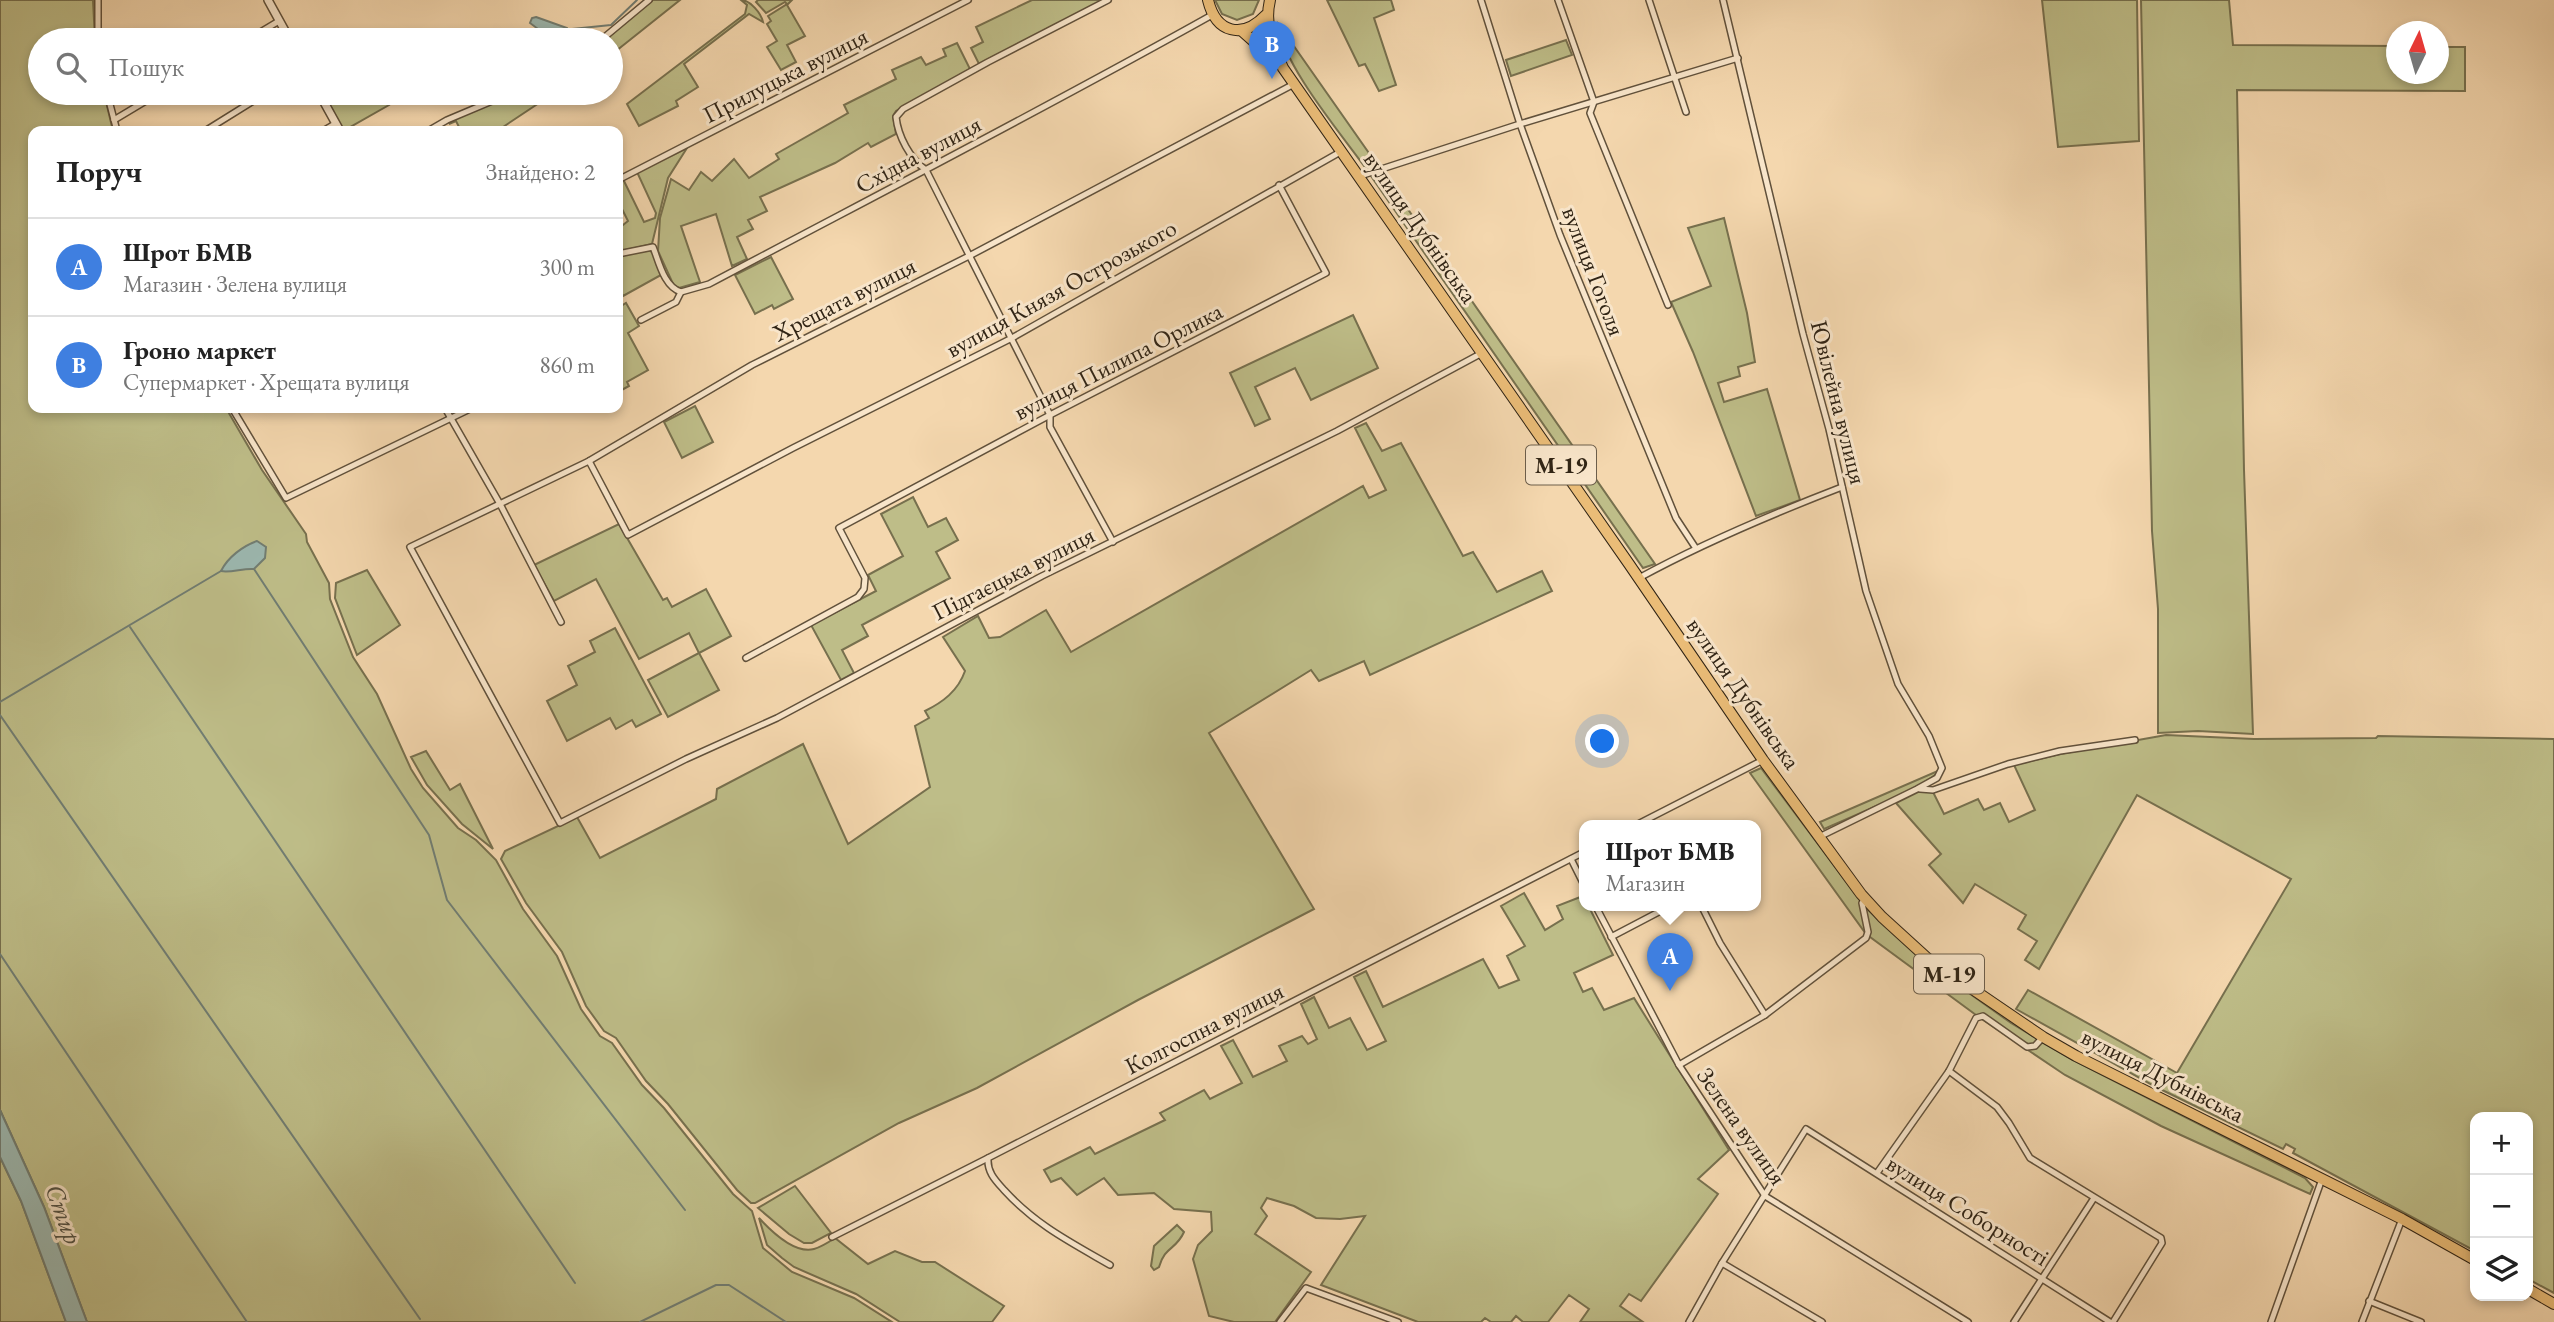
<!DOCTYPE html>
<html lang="uk">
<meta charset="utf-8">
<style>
body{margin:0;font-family:"EB Garamond",serif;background:#f6f6f6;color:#222}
.controls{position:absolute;right:21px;bottom:21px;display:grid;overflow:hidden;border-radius:14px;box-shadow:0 4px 10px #0003}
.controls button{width:63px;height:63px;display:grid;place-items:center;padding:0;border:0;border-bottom:2px solid #e0e0e0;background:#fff;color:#222;font:35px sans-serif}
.compass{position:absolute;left:2386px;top:21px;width:63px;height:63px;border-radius:50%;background:#fff;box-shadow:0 4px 10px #0003;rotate:5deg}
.you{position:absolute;left:1603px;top:742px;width:24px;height:24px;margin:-18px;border:5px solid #fff;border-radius:50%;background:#1a73e8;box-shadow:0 0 0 10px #1a73e833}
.badge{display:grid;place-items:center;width:46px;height:46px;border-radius:50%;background:#8f2418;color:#fff;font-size:23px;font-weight:700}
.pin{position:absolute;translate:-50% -58px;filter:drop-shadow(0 2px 4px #0008)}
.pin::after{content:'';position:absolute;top:37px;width:24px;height:21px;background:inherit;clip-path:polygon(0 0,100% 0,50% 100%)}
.popup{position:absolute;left:1579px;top:820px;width:182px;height:91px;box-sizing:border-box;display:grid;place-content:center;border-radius:14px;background:#fff;filter:drop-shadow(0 2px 5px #0005);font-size:23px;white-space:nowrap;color:#767676}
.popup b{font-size:26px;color:#222}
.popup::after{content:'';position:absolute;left:50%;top:100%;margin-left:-14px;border:14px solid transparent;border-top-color:#fff}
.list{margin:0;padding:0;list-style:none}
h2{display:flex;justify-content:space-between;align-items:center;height:91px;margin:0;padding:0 28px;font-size:30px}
h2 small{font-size:23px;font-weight:400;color:#767676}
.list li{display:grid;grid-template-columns:46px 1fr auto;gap:21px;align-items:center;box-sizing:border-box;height:98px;padding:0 28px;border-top:2px solid #e0e0e0}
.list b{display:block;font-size:26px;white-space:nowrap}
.list p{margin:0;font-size:23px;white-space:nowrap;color:#767676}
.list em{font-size:23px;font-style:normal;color:#767676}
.icon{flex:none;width:38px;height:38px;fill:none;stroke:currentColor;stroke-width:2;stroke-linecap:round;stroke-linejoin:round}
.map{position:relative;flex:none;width:2554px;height:1322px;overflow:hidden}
.search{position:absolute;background:#fff;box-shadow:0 4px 10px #0003;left:28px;top:28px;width:595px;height:77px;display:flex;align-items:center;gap:18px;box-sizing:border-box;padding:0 24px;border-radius:38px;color:#767676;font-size:26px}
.panel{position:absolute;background:#fff;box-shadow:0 4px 10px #0003;left:28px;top:126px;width:595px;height:287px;border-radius:14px}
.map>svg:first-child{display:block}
.green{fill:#bebd88;stroke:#77704e;stroke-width:2}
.water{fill:#9cb8b0;stroke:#717d72;stroke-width:2}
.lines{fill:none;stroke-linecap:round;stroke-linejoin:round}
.stream{stroke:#717d72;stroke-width:2}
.minor-casing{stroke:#61513b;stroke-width:8}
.tertiary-casing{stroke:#61513b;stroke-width:10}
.trunk-casing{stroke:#302415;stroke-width:12}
.minor{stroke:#f8e5ca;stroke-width:5}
.tertiary{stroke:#f8e5ca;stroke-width:7}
.trunk{stroke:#eabc77;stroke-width:10}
.labels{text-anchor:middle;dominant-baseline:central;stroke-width:6;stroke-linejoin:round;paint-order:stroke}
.shield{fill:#f8e5ca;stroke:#6c5e4b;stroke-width:2}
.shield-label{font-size:23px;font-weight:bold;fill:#302415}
.street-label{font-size:24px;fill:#302415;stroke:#f8e5ca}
.water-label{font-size:26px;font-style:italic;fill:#505044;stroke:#f8e5ca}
</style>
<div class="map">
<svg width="2554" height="1322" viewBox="0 0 2554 1322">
<rect width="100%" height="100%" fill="#f4d7ae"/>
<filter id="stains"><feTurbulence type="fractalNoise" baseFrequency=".00286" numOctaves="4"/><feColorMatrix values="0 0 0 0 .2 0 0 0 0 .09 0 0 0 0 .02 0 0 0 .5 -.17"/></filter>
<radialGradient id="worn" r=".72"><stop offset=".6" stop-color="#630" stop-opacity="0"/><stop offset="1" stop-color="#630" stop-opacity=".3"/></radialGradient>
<g class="green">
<path d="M0,0h93l2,40h-55v53h64l9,38h-80v277h193l36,62 44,64 1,8 22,41 1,16 23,58 24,37 34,75 12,19 35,40 18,12 20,20 27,49 34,47 24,53 19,27 12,7 30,42 22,23 69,86 19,17 11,37 29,24 62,26 38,24h-805l-43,-115 -44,-97z"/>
<path d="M651,0h29l-69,55v-15h-7z"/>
<path d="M741,0c9,0 20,13 22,22l-14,-8 -65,50 14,23 -22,14 2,5 -39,20 -12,-22 118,-90 2,-9z"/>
<path d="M758,0h34l-5,5 18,31 -18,9 9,17 -15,8 -14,-23 10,-6 -10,-17 4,-3 -3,-5 19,-12 -2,-2 -19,11 -10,-11z"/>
<path d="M1032,0h71l-124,64 -8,-16 12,-6 -7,-15z"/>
<path d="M1215,0h44l-6,14 -16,6 -15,-6z"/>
<path d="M1327,0h64l3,10 -20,8 22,67 -17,6 -14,-27 -6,2z"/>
<path d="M2042,0h95l2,141 -81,6z"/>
<path d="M2141,0h88l4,45 163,1v28h42l1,-27h26v44l-228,-1 7,380 9,264 -55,-3 -40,2v-124l-6,-78z"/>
<path d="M1277,22l101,144 -11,4c-28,-39 -83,-103 -90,-148z"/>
<path d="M1566,40l6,15 -61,21 -5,-16z"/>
<path d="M957,43l13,26 -74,42 -3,5 3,18 -25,13 -3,-4 -33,20 -75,34 7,14 -19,9 5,9 -16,8 10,22 -15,7 -16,-52 -35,12 19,56 -21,6 -5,-2 -16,-35 2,-33 11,-39 18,11 12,-18 11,9 22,-22 15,19 30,-19 -3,-5 72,-41 -4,-8 52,-26 -4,-9 29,-13 5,8 20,-9 -3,-7z"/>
<path d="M323,93h57l9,12 -46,26z"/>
<path d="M514,93h40l-57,38h-36l-5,-10 -7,3 5,-5z"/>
<path d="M687,148l-19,30 -16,66 -34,8v-23l10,-8 -10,-20v-19l5,-3 21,43 11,-4 1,-5 -19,-41z"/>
<path d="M1382,172l273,392 -12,4 -272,-392z"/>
<path d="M1724,218l23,95 8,49 -17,5 2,9 -22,7 6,19 43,-13 33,111 -44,16 -63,-164 -22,-50 40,-16 -23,-58z"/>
<path d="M649,250l4,3 8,22 -38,21 -5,-11v-29z"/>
<path d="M771,257l22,42 -19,10 -2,-4 -17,9 -20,-39z"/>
<path d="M626,303l13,23 -11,7 20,37 -21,12 2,4 -11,6v-84z"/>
<path d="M1353,315l25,53 -67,32 -16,-32 -40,19 15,32 -15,7 -25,-53z"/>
<path d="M695,406l18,36 -31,16 -18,-36z"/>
<path d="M1366,423l16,28 19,-8 62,113 10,-4 24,40 45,-21 10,20 -182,84 -6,-14 -45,20 -8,-11 -102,63 105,176 -176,91 -161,88 -78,35 -144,80h-4l-14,-13 -69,-86 -22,-23 -30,-43 -12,-7 -18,-25 -24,-54 -36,-49 -25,-44 4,-8 72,-34 23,41 116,-59 1,-10 86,-45 45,100 82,-57 -15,-61 14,-8 -4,-7c18,-9 33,-20 40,-40l-22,-34 35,-21 11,22 11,-1 46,-27 25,42 292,-166 6,12 17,-8 -31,-62z"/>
<path d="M913,497l15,30 18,-9 12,22 -22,12 14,26 -88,47 6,11 -26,14 12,23 -13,7 -30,-55 65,-34 -8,-16 35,-19 -22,-42z"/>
<path d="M619,524l44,76 4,-2 5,9 34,-18 25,47 -32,17 20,37 -51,27 -20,-37 51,-27 -10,-20 -50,26 -43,-80 -42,22 -20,-36z"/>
<path d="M367,570l33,55 -43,30 -22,-57 1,-15z"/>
<path d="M615,628l46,86 -25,13 -4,-7 -16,9 -6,-11 -43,23 -20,-40 30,-16 -9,-19 27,-14 -5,-11z"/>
<path d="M2166,735l88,4 122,-1 2,-2 176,3v554l-26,-14v-162h-53v134l-182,-98 2,-4 -9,-5 -3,5 -127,-62 -140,-78 12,-19 149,83 114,-194 -154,-84 -98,174 -14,-9 12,-19 -19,-12 8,-14 -51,-31 -12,19 -34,-38 12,-11 -45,-51 22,-11h15l11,22 34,-15 6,11 16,-7 9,19 26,-12 -21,-45 46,-11z"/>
<path d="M426,751l24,39 10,-6 33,65 -31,-25 -35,-39 -16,-28z"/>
<path d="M1761,768l105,140 58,53 87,62 62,37 232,118 8,9 -3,7 -149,-68 -96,-51 -89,-60 -110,-81 -116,-161z"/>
<path d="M1940,770c-10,15 -94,49 -116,59l-4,-7z"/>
<path d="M1524,893l21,37 18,-11 -6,-13 26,-10 1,9h4l25,50 -39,18 9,19 9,-4 12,22 30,-12 95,152 -31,29 20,15 -77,107 -12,-7 -9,12 23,16h-63l9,-13 -20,-14 -21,27h-25l-7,-6 -5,6h-20l-6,-4 -4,4h-63l-97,-37 44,-69 -25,3 -24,-1 -22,-12 -27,-8 -6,10 6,8 -12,18 56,38 -36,50h-41l-25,-6 -16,-57 5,-14 14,-14 -1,-19 -37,-3 -20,-16 -36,2 -14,-17 -27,17 -16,-17 -10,4 -7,-12 46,-23 5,7 70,-34 -5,-7 44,-23 6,9 32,-16 -21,-37 12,-6 20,37 34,-16 -8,-15 23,-10 6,8 9,-5 -16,-35 13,-7 15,31 21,-10 17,32 19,-9 -32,-64 12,-6 17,36 100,-48 16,29 20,-8 -12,-24 18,-10 -24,-40z"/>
<path d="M0,1157l21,44 45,121h-66z"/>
<path d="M795,1186l36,47 -19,10h-8l-15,-9 -31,-26z"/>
<path d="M759,1218c12,13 36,36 55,31 7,-2 15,-7 21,-11l33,26 27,-13 27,11h13l69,44 -12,16h-92l-44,-28 -62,-27 -12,-9 -15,-13z"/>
<path d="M1177,1225l7,7c-8,18 -19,14 -25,35l-5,3 -3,-4 3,-20z"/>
</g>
<g class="water">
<path d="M536,17l31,11 1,3 -5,1 1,6 -24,2 -2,-11 -8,-6 2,-5z"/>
<path d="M257,541l9,6 -1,11 -11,11c-11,-1 -23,4 -33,2 7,-14 22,-25 36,-30z"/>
<path d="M0,1110l44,97 43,115h-21l-45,-121 -21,-44z"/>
</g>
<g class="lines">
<g class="stream">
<path d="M572,29l39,-4 26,-25"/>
<path d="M254,569l175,266 18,65 238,310"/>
<path d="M130,627l445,656"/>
<path d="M0,702l221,-131"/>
<path d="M0,715l420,604"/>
<path d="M0,954l247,368"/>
<path d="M640,1322l76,-37h13l57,37"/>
</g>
<g class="minor-casing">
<g id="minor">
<path d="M98,0v40"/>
<path d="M1108,0l-120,62 -85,47 -7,8c2,19 14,42 30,53l124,245v12l63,115"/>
<path d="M1481,0l39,124 40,111 116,283 19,29"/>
<path d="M1558,0l36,102 -4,11 78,192"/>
<path d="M1649,0l37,112"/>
<path d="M1723,0l80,334 26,95 37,162 32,93 31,52 13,32 -5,10 -20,11 -98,48"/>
<path d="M247,40l32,-19"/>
<path d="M601,40l48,-40"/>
<path d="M1294,84l-323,171 -219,110 -163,96 -179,86 150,276 126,-64 91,-41 265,-142 295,-145 145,-78"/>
<path d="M107,93l10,38"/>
<path d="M114,120l45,-27"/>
<path d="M205,131l61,-38"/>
<path d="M323,131l12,-7"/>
<path d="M428,131l19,-11 64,-27"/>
<path d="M1360,176l160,-52 218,-66"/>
<path d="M618,180l350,-180"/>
<path d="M618,254l35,-7c6,15 11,40 28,45"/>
<path d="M641,320l35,-18 5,-10 28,-8c168,-89 337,-176 503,-269"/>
<path d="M232,408l54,90 186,-90"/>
<path d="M445,408l55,96 61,118"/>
<path d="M589,461l39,74 165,-87 219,-110 330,-187"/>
<path d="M1639,578c66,-36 133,-64 203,-91"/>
<path d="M746,658l112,-61 6,-8 1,-11 -26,-50 211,-113 276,-142 -47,-88"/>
<path d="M1920,789l13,1 75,-26 52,-13 75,-11"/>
<path d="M1636,825l127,-65"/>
<path d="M1571,859l13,26"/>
<path d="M1595,905l84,160 86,131 203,126"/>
<path d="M1701,905l19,38 45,72"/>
<path d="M1611,937l61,-32"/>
<path d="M1679,1065l86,-50 101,-77 2,-6 -6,-29 3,-5"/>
<path d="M1949,1071l48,36 12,16 21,35 131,80 1,5 -49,79"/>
<path d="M1877,1173l72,-102 27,-53 7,-2 44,31 8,-1 8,-9"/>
<path d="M832,1237l156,-79"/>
<path d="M1722,1263l100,59"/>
<path d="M1110,1265c-40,-23 -74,-40 -106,-75 -9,-10 -17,-18 -16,-32l596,-306"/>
<path d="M2369,1301l52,21"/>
<path d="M1280,1322l26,-34 92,34"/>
<path d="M1689,1322l33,-59 84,-134 304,193"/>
<path d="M2014,1322l80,-124"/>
<path d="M2271,1322l51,-143"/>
<path d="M2362,1322l40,-103"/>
</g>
</g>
<g class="tertiary-casing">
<g id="tertiary">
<path d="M268,0l22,40"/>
<path d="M319,93l21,38"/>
</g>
</g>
<g class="trunk-casing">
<g id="trunk">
<path d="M1208,0c8,33 34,40 58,15"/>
<path d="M1270,0c-6,25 3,45 13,68l346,496 134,196 98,134 21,23 45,41 116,79 33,19 326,163 73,41"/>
<path d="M1242,31l36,32"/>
<path d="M2528,1289l26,15"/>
</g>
</g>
<use href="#minor" class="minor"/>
<use href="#tertiary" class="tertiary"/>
<use href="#trunk" class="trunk"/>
</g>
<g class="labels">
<g class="shield">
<rect x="1526" y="445.5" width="70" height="39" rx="5"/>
<rect x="1914" y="954.5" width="70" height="39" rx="5"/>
</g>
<g class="shield-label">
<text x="1561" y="465">М-19</text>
<text x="1949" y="974">М-19</text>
</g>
<g class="street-label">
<text transform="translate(785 75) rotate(-27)">Прилуцька вулиця</text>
<text transform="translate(918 154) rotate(-28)">Східна вулиця</text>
<text transform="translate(1421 227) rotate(55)">вулиця Дубнівська</text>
<text transform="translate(1594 271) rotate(69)">вулиця Гоголя</text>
<text transform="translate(1061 288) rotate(-29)">вулиця Князя Острозького</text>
<text transform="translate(844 299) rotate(-27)">Хрещата вулиця</text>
<text transform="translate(1118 361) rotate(-27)">вулиця Пилипа Орлика</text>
<text transform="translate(1839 402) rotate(76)">Ювілейна вулиця</text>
<text transform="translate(1013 573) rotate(-27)">Підгаєцька вулиця</text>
<text transform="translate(1744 693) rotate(55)">вулиця Дубнівська</text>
<text transform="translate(1204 1028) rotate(-27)">Колгоспна вулиця</text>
<text transform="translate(2163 1075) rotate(27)">вулиця Дубнівська</text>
<text transform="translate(1742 1126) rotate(55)">Зелена вулиця</text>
<text transform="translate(1968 1210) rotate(32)">вулиця Соборності</text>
</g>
<g class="water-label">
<text transform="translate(64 1214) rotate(70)">Стир</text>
</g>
</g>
<rect width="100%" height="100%" filter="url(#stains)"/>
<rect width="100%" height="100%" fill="url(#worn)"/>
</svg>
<div class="controls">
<button>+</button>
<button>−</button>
<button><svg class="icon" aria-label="layers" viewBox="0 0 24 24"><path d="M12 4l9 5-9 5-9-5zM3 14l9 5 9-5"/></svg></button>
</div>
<svg class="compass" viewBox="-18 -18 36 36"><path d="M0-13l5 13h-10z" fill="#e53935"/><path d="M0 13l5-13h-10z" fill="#767676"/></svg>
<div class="you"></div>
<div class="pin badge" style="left:1670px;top:991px;background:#3f7fe0">A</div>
<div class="popup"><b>Шрот БМВ</b>Магазин</div>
<div class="pin badge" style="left:1272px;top:79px;background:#3f7fe0">B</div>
<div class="search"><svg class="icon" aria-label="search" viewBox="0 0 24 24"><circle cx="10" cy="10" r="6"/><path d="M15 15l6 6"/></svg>Пошук</div>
<section class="panel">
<h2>Поруч<small>Знайдено: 2</small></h2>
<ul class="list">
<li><span class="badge" style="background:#3f7fe0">A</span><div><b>Шрот БМВ</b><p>Магазин · Зелена вулиця</p></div><em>300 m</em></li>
<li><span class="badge" style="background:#3f7fe0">B</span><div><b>Гроно маркет</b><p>Супермаркет · Хрещата вулиця</p></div><em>860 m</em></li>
</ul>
</section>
</div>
